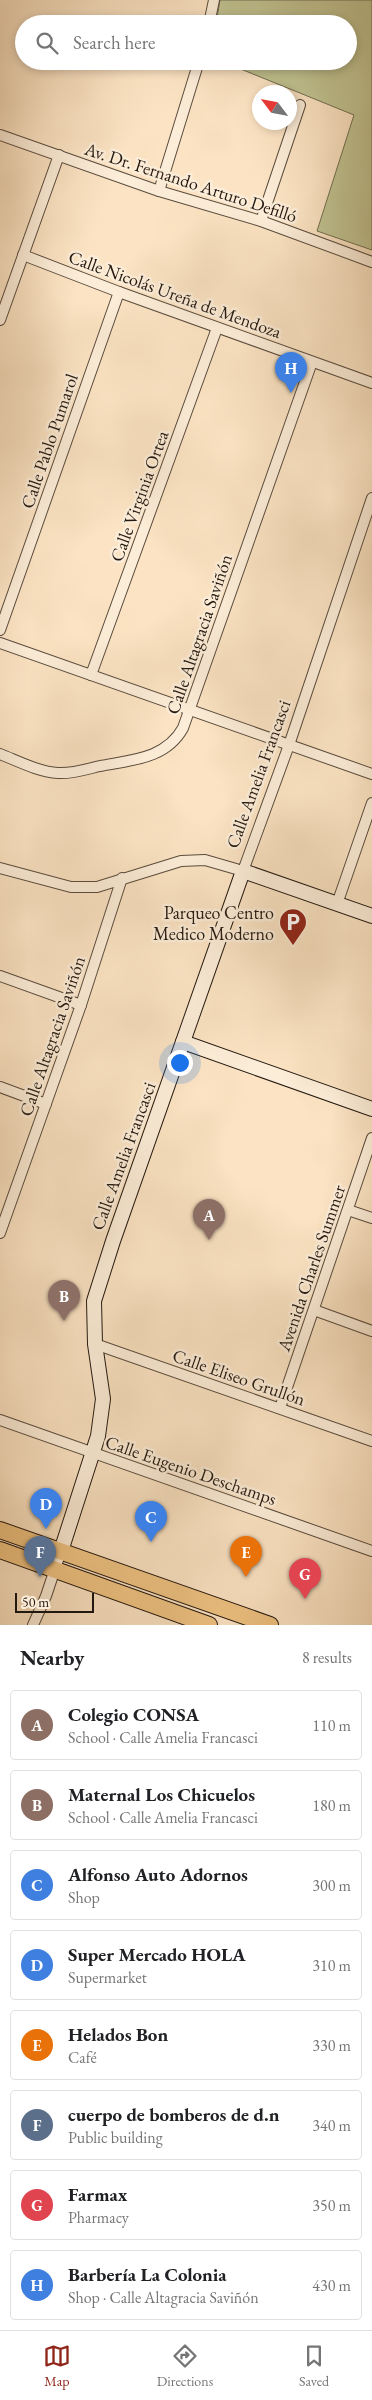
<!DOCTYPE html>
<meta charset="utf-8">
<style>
body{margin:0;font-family:"EB Garamond",serif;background:#f6f6f6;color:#202124}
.compass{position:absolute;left:252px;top:85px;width:45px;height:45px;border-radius:50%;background:#fff;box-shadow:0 2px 8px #0003;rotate:302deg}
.scale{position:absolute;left:15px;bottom:12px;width:79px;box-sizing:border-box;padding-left:5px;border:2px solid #241911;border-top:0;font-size:14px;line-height:18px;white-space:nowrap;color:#241911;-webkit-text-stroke:4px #fcedd8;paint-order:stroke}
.you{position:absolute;left:179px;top:1062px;width:18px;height:18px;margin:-12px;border:4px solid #fff;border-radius:50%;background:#1a73e8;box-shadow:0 0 0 8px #1a73e833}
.badge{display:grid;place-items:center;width:32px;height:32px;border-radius:50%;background:#8f2418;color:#fff;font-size:16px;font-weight:700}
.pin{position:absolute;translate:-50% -41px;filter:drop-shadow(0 1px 2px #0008)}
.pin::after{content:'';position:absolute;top:26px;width:18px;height:15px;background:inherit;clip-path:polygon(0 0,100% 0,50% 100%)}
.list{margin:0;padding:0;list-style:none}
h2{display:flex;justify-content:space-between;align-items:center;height:65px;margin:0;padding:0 20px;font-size:21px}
h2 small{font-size:16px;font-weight:400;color:#757577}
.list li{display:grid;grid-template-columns:32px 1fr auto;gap:15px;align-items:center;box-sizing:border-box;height:70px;margin:0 10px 10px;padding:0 10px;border:1px solid #e0e0e0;border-radius:5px}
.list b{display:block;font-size:19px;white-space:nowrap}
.list p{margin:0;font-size:16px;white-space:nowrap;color:#757577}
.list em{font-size:16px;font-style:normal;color:#757577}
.icon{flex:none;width:28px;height:28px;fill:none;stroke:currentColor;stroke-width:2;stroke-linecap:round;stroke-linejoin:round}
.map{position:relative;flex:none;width:372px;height:1625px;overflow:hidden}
.search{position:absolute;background:#fff;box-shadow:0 2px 8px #0003;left:15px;right:15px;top:15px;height:55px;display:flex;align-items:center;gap:12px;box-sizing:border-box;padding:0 18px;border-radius:28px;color:#757577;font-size:19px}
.sheet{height:705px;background:#fff}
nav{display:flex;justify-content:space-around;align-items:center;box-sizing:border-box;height:70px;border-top:1px solid #e0e0e0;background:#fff;font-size:14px;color:#757577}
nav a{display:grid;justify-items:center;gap:2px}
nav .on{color:#8f2418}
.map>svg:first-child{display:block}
.green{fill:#c1c392;stroke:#726e52}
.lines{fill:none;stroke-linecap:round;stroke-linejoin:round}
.street-casing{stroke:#5a4c3e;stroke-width:12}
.secondary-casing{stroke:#241911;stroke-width:16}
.primary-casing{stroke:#241911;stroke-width:18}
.street{stroke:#fcedd8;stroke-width:10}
.secondary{stroke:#fcedd8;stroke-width:14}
.primary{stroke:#eec282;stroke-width:16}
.labels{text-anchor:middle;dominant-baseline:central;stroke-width:5;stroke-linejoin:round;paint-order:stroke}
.street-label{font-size:18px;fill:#241911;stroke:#fcedd8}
.poi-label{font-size:18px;fill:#241911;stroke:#fcedd8;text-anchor:end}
</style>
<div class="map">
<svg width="372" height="1625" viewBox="0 0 372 1625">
<rect width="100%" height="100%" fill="#fbe3c3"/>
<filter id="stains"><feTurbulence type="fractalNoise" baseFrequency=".004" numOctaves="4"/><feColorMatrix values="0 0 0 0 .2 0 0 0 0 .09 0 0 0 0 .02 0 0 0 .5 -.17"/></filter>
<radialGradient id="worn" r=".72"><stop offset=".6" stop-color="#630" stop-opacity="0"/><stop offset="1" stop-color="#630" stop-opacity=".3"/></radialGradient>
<path class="green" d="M220,0h152v250l-55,-19 37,-116 -133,-54h127v-37h-132z"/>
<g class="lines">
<g class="street-casing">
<g id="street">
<path d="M209,24l5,-24"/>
<path d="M0,135l159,56 102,30 111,41"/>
<path d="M159,191l40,-130"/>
<path d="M261,221l39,-116"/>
<path d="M23,255l96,37 253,91"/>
<path d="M0,320l59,-165"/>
<path d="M0,630l119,-338"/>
<path d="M0,643l372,131"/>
<path d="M91,675l126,-347"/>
<path d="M0,754c18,7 39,18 58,19 14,1 29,-4 42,-7 31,-6 66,-7 83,-38l129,-366"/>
<path d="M0,868l71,19h26l84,-26 24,-1 38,11 46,-126 83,-247"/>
<path d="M337,904l35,-101"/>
<path d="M0,976l81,29"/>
<path d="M0,1087l46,17"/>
<path d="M348,1210l24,8"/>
<path d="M0,1233l81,-228 41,-127"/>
<path d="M314,1310l58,21"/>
<path d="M95,1344l277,97"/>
<path d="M280,1408l92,-270"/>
<path d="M0,1420l372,131"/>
<path d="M33,1625l13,-29 15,-45"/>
</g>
</g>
<g class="secondary-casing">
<g id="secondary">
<path d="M183,1042l189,67"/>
<path d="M61,1551l37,-115 5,-37 -8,-55 -1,-43 19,-60 130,-370 129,45"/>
</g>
</g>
<g class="primary-casing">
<g id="primary">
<path d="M0,1530l270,95"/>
<path d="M0,1550l209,75"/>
</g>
</g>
<use href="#street" class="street"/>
<use href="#secondary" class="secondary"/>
<use href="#primary" class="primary"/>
</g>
<defs>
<g id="parking-pin" transform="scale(1.4375)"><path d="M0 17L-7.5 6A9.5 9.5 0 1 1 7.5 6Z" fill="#8f2418" stroke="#fcedd8"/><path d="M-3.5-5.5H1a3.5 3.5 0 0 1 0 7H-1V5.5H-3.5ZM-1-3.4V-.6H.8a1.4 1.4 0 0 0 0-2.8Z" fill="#fff"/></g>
</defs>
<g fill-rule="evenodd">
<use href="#parking-pin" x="293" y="922"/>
</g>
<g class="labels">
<g class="street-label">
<text transform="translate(191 182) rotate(18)">Av. Dr. Fernando Arturo Defilló</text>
<text transform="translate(175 294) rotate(20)">Calle Nicolás Ureña de Mendoza</text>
<text transform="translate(49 441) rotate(-71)">Calle Pablo Pumarol</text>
<text transform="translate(139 496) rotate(-70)">Calle Virginia Ortea</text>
<text transform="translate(199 634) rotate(-71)">Calle Altagracia Saviñón</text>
<text transform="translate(258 774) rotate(-70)">Calle Amelia Francasci</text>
<text transform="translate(52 1036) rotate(-71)">Calle Altagracia Saviñón</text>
<text transform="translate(123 1156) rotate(-70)">Calle Amelia Francasci</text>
<text transform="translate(311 1268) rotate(-71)">Avenida Charles Summer</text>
<text transform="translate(239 1377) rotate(19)">Calle Eliseo Grullón</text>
<text transform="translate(191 1470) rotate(19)">Calle Eugenio Deschamps</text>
</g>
<g class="poi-label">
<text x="274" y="912">Parqueo Centro<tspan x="274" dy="21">Medico Moderno</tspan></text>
</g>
</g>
<rect width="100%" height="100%" filter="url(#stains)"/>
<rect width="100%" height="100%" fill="url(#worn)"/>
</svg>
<svg class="compass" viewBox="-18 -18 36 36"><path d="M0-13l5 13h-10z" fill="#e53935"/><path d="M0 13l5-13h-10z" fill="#757577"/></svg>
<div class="scale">50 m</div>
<div class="you"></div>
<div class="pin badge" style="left:209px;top:1240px;background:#8d6e63">A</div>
<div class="pin badge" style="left:64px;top:1321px;background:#8d6e63">B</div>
<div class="pin badge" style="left:151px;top:1542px;background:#3f7fe0">C</div>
<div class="pin badge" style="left:46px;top:1529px;background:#3f7fe0">D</div>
<div class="pin badge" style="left:246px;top:1577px;background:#e8710a">E</div>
<div class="pin badge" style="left:40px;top:1577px;background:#5c6f8a">F</div>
<div class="pin badge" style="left:305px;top:1599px;background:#e0444e">G</div>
<div class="pin badge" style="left:291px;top:393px;background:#3f7fe0">H</div>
<div class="search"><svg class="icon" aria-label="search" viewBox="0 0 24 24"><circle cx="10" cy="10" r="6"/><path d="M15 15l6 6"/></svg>Search here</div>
</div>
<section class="sheet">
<h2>Nearby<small>8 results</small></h2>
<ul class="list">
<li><span class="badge" style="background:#8d6e63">A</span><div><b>Colegio CONSA</b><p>School · Calle Amelia Francasci</p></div><em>110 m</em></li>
<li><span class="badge" style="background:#8d6e63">B</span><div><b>Maternal Los Chicuelos</b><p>School · Calle Amelia Francasci</p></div><em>180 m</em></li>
<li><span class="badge" style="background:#3f7fe0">C</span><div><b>Alfonso Auto Adornos</b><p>Shop</p></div><em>300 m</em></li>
<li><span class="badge" style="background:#3f7fe0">D</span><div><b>Super Mercado HOLA</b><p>Supermarket</p></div><em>310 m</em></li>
<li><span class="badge" style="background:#e8710a">E</span><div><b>Helados Bon</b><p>Café</p></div><em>330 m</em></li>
<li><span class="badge" style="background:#5c6f8a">F</span><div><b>cuerpo de bomberos de d.n</b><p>Public building</p></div><em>340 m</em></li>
<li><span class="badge" style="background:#e0444e">G</span><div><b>Farmax</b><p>Pharmacy</p></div><em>350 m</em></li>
<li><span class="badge" style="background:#3f7fe0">H</span><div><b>Barbería La Colonia</b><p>Shop · Calle Altagracia Saviñón</p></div><em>430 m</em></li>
</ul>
</section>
<nav>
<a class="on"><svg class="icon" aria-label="map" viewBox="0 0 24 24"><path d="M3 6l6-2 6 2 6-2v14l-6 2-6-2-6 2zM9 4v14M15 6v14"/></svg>Map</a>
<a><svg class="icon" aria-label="directions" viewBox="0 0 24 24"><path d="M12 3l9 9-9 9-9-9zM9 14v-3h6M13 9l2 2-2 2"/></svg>Directions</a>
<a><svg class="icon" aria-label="saved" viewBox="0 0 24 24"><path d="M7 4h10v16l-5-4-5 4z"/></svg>Saved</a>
</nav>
